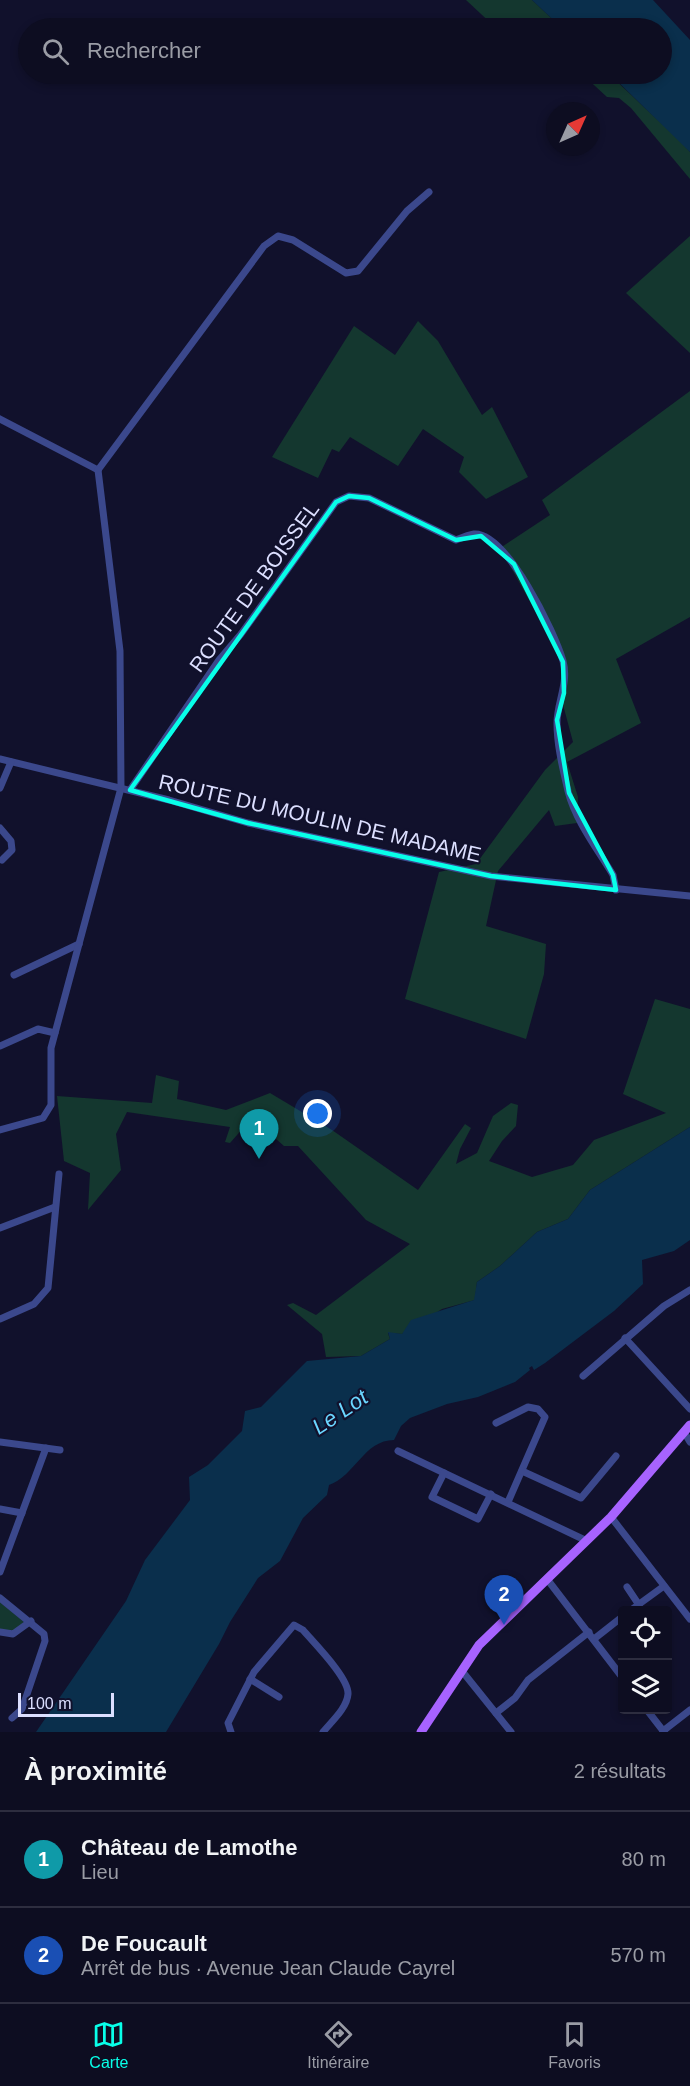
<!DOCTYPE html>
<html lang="fr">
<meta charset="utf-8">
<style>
body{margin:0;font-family:Arial,sans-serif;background:#1b1b2e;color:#f1f3f6}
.controls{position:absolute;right:18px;bottom:18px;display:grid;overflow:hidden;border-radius:6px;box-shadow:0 3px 9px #0003}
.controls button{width:54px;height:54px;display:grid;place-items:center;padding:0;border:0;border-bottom:2px solid #2d2d3f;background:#0d0d21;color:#f1f3f6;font:30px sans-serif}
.compass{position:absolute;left:546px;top:102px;width:54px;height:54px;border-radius:50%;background:#0d0d21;box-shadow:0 3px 9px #0003;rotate:45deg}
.scale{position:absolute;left:18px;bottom:15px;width:96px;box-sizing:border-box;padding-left:6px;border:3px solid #dcdfff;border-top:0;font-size:16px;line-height:21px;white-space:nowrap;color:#dcdfff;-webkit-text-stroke:4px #11112c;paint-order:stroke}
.you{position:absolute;left:318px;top:1114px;width:21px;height:21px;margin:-15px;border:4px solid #fff;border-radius:50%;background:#1a73e8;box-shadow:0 0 0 9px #1a73e833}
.badge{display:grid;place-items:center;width:39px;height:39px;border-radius:50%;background:#08ffe9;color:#fff;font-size:20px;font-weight:700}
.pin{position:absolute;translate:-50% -50px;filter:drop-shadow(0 2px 3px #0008)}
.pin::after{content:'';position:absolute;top:32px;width:21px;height:18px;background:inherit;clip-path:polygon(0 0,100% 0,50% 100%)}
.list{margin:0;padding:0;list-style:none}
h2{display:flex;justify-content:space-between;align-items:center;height:78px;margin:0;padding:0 24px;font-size:26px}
h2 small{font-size:20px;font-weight:400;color:#9a9ca5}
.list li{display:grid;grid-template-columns:39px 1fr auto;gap:18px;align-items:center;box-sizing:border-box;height:96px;padding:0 24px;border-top:2px solid #2d2d3f}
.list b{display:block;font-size:22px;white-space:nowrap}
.list p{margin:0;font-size:20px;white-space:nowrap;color:#9a9ca5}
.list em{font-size:20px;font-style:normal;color:#9a9ca5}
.icon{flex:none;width:33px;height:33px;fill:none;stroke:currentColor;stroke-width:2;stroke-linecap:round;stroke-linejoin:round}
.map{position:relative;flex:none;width:690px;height:1732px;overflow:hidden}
.search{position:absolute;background:#0d0d21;box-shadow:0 3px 9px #0003;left:18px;right:18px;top:18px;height:66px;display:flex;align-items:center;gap:15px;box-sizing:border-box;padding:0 21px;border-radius:33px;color:#9a9ca5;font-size:22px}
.sheet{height:270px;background:#0d0d21}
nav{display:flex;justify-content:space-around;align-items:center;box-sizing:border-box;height:84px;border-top:2px solid #2d2d3f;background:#0d0d21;font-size:16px;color:#9a9ca5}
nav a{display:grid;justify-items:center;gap:3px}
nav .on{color:#08ffe9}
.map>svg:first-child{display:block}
.green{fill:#14372f}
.water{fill:#0a2f4c}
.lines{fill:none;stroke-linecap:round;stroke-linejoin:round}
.minor{stroke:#3b488c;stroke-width:7}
.major{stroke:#a763ff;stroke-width:9}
.marked{fill:none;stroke:#08ffe9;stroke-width:4.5;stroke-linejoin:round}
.labels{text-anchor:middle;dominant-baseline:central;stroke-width:4.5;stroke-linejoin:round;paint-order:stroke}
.street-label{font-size:21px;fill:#dcdfff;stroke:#11112c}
.water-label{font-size:22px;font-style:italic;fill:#6ad6ff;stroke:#11112c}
</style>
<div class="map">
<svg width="690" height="1732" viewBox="0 0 690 1732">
<rect width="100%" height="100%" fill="#11112c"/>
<g class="green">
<path d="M466,0h66l30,28h-66z"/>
<path d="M582,74h27l74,70 7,8v27l-59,-71 -12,-10 -12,-1z"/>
<path d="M690,236v117l-64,-60z"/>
<path d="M418,321l20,20 44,74 10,-8 36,70 -42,22 -27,-27 5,-15 -41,-28 -25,37 -48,-29 -11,15 -7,-3 -14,29 -46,-21 82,-131 41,29z"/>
<path d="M690,391v226l-74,42 25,64 -74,39 11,35 -1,26 -22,3 -6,-16 -51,61 -12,55 60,18 -2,30 -18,65 -121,-40 34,-127 37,-8 69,-94 28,-28 -11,-41 4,-35 -66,-118 50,-33 -8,-15z"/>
<path d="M655,999l35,10v118l-100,63 -22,29 -31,13 -37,34 -23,16 -2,18 -33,9 -40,25 -14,-1 2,6 -29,17 -35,1 -4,-23 -35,-29 6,-2 23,12 94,-71 -44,-24 -68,-74h-14l-32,-28 -22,25 -5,-1 5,-15 -103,-15 -11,22 5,36 -33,40 2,-37 -26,-12 -7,-65 95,7 4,-28 23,6 -2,18 49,11 44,-17 62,37 86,60 47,-66 6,4 -11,21 -4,15 21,-11 16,-37 18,-13 7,2 -2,21 -14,15 -13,20 43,16 41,-12 21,-25 72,-27 -43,-19z"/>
<path d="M0,1602l24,20 -11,10 -13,-2z"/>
</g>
<g class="water">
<path d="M532,0h121l37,40v112l-80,-78h52v-46h-100z"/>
<path d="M690,1127v113l-16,11 -32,9 1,24 -29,27 -69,52 -11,7 -2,-4 -3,2 1,2 -15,12 -37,15 -31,7 -37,14 -9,8 -7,14c-30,0 -39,36 -65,45l-2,10 -24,23 -23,43 -22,17 -28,44 -11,22 -53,88h-130l90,-131 19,-41 45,-60 -1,-23 19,-12 34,-34 3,-20 16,-4 46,-46 54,-5 29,-17 -2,-7 14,2 9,-14 63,-20 3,-18 23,-16 37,-34 31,-13 22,-29z"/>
</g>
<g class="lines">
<g class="minor">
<path d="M0,419l98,51"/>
<path d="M98,470l166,-224 14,-10 15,4 53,33 12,-2 49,-60 22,-19"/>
<path d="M0,759l169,41 79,23 243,53 199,20"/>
<path d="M0,788l11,-26"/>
<path d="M130,790l89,-130 22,-26 95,-132 13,-6 20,2 87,42c5,-2 12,-5 18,-6 33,-2 81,99 89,127 6,22 -6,41 -6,62 0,23 6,46 11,68 7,29 30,59 45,84l3,15"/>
<path d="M0,828l11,13 1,9 -10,10"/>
<path d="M14,975l65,-31"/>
<path d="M0,1046l38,-17 17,4"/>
<path d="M0,1130l43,-12 8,-13v-57l70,-260 -1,-137 -22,-181"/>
<path d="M0,1228l55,-21"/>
<path d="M0,1319l34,-15 14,-16 11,-114"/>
<path d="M625,1338l65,71"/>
<path d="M583,1376l81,-70 26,-16"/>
<path d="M496,1423l32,-16 10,2 7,8 -37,85"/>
<path d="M684,1432l6,10"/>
<path d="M0,1442l60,8"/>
<path d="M398,1451l189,90"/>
<path d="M522,1471l59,27 35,-42"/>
<path d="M444,1473l-12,24 46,22 13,-25"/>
<path d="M0,1509l22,4"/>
<path d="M611,1517l79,102"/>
<path d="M0,1572l46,-124"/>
<path d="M547,1579l75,98"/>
<path d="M627,1587l12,18"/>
<path d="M0,1598l44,36 1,7 -23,68 -10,9"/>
<path d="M631,1610l33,-24"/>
<path d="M0,1632l13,2 18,-13"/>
<path d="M594,1639l28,-22"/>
<path d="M462,1671l49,61"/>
<path d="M250,1679l29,18"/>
<path d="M647,1710l17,22"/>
<path d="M496,1713l19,-15 13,-18 61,-48"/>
<path d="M663,1731l27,-21"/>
<path d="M231,1732l-3,-9 26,-51 40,-47 9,5c11,13 46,48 45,64 -1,14 -16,27 -25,38"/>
</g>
<path class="major" d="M421,1732l58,-87 132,-128 79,-92"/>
</g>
<path class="marked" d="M349,496l20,2 87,42 25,-4 33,28 49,98 1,31 -7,27 12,73 44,82 3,15 -125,-14 -243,-53 -118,-33 206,-288z"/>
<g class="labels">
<g class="street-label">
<text transform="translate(254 587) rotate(-54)">ROUTE DE BOISSEL</text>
<text transform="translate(320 818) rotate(13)">ROUTE DU MOULIN DE MADAME</text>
</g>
<g class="water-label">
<text transform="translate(340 1412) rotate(-34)">Le Lot</text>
</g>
</g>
</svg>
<div class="controls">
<button><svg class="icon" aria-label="locate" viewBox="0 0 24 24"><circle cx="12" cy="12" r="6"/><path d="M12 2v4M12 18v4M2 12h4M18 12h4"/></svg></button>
<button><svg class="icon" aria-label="layers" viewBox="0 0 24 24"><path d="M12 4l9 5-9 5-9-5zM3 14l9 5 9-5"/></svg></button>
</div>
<svg class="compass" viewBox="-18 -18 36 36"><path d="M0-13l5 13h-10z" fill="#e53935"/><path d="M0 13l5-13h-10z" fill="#9a9ca5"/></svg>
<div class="scale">100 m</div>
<div class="you"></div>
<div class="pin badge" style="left:259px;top:1159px;background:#0f9aa8">1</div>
<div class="pin badge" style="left:504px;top:1625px;background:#1a4fb4">2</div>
<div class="search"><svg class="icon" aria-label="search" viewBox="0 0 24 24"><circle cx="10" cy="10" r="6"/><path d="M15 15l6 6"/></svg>Rechercher</div>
</div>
<section class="sheet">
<h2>À proximité<small>2 résultats</small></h2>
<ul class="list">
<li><span class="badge" style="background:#0f9aa8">1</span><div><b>Château de Lamothe</b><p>Lieu</p></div><em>80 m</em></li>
<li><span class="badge" style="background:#1a4fb4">2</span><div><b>De Foucault</b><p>Arrêt de bus · Avenue Jean Claude Cayrel</p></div><em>570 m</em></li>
</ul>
</section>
<nav>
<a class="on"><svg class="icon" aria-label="map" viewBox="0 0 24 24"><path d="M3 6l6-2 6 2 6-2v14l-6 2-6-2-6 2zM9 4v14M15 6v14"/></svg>Carte</a>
<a><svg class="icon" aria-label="directions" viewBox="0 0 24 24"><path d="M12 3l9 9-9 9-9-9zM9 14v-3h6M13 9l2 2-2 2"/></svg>Itinéraire</a>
<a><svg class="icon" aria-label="saved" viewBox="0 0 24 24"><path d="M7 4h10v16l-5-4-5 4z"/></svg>Favoris</a>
</nav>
